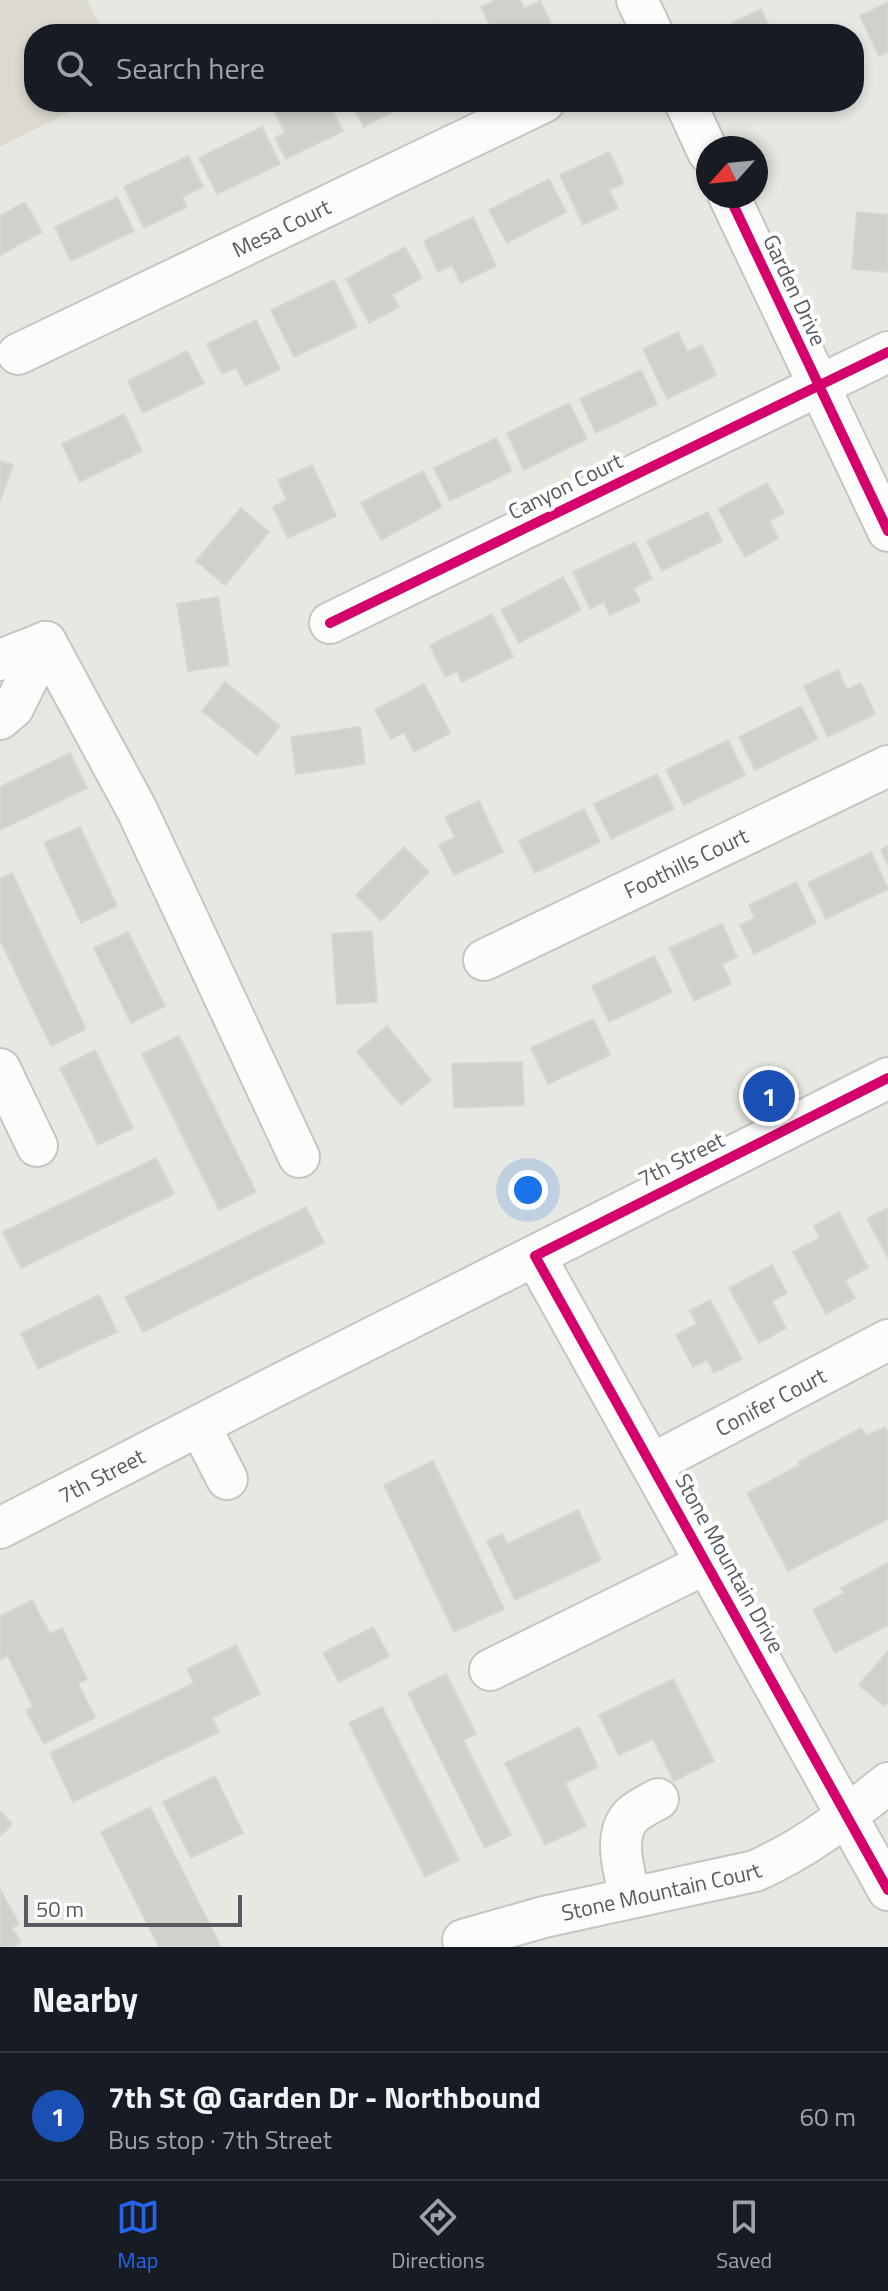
<!DOCTYPE html>
<meta charset="utf-8">
<style>
body{margin:0;font-family:"Titillium Web",sans-serif;background:#242831;color:#f1f3f6}
.compass{position:absolute;left:696px;top:136px;width:72px;height:72px;border-radius:50%;background:#171b24;box-shadow:0 4px 12px #0003;rotate:243deg}
.scale{position:absolute;left:24px;bottom:20px;width:218px;box-sizing:border-box;padding-left:8px;border:4px solid #575b61;border-top:0;font-size:22px;line-height:28px;white-space:nowrap;color:#575b61;-webkit-text-stroke:6px #fff;paint-order:stroke}
.you{position:absolute;left:528px;top:1190px;width:28px;height:28px;margin:-20px;border:6px solid #fff;border-radius:50%;background:#1a73e8;box-shadow:0 0 0 12px #1a73e833}
.badge{display:grid;place-items:center;width:52px;height:52px;border-radius:50%;background:#2563eb;color:#fff;font-size:26px;font-weight:700}
.pin{position:absolute;translate:-50% -50%;border:4px solid #fff;box-shadow:0 2px 8px #0006}
.list{margin:0;padding:0;list-style:none}
h2{display:flex;justify-content:space-between;align-items:center;height:104px;margin:0;padding:0 32px;font-size:34px}
h2 small{font-size:26px;font-weight:400;color:#9ea1a6}
.list li{display:grid;grid-template-columns:52px 1fr auto;gap:24px;align-items:center;box-sizing:border-box;height:128px;padding:0 32px;border-top:2px solid #363941}
.list b{display:block;font-size:30px;white-space:nowrap}
.list p{margin:0;font-size:26px;white-space:nowrap;color:#9ea1a6}
.list em{font-size:26px;font-style:normal;color:#9ea1a6}
.icon{flex:none;width:44px;height:44px;fill:none;stroke:currentColor;stroke-width:2;stroke-linecap:round;stroke-linejoin:round}
.map{position:relative;flex:none;width:888px;height:1947px;overflow:hidden}
.search{position:absolute;background:#171b24;box-shadow:0 4px 12px #0003;left:24px;right:24px;top:24px;height:88px;display:flex;align-items:center;gap:20px;box-sizing:border-box;padding:0 28px;border-radius:32px;color:#9ea1a6;font-size:30px}
.sheet{height:232px;background:#171b24}
nav{display:flex;justify-content:space-around;align-items:center;box-sizing:border-box;height:112px;border-top:2px solid #363941;background:#171b24;font-size:22px;color:#9ea1a6}
nav a{display:grid;justify-items:center;gap:4px}
nav .on{color:#2563eb}
.map>svg:first-child{display:block}
.education{fill:#dbd9d0}
.building{fill:#d1d0cd;stroke:#d8d6d1;stroke-width:2}
.lines{fill:none;stroke-linecap:round;stroke-linejoin:round}
.minor-casing{stroke:#c4c6c4;stroke-width:44}
.minor{stroke:#fcfcfb;stroke-width:40}
.cycleway-casing{stroke:#fff;stroke-width:15}
.cycleway{stroke:#d6006c;stroke-width:10}
.labels{text-anchor:middle;dominant-baseline:central;stroke-width:8;stroke-linejoin:round;paint-order:stroke}
.street-label{font-size:22px;fill:#575b61;stroke:#fff}
</style>
<div class="map">
<svg width="888" height="1947" viewBox="0 0 888 1947">
<rect width="100%" height="100%" fill="#e8e8e2"/>
<path class="education" d="M0,0h87l17,34h-70v68h54l-88,45z"/>
<g class="building">
<path d="M496,0h24l5,9 15,-8 15,31 -4,2h-57l-13,-27z"/>
<path d="M888,2v50l-9,4 -19,-40z"/>
<path d="M761,9l12,25h-36l-5,-11z"/>
<path d="M440,24l5,10h-23l-1,-1z"/>
<path d="M479,25l4,9h-22z"/>
<path d="M279,102h49l15,29 -57,28 -11,-21 10,-5 -13,-27z"/>
<path d="M350,102h60l-46,25z"/>
<path d="M262,127l18,37 -63,30 -18,-36z"/>
<path d="M609,152l15,31 -15,7 9,18 -35,17 -23,-50z"/>
<path d="M188,156l15,31 -21,10 5,10 -43,21 -20,-41z"/>
<path d="M549,179l17,33 -59,31 -18,-33z"/>
<path d="M117,197l17,34 -63,30 -16,-34z"/>
<path d="M25,202l17,30 -42,23v-39z"/>
<path d="M857,212l31,3v57l-36,-3z"/>
<path d="M473,217l23,49 -35,17 -9,-18 -14,7 -14,-31z"/>
<path d="M405,247l17,31 -30,17 7,12 -30,16 -23,-44z"/>
<path d="M334,280l23,47 -63,30 -23,-47z"/>
<path d="M256,320l24,49 -35,17 -9,-19 -14,7 -15,-30z"/>
<path d="M678,332l9,20 15,-7 14,30 -49,24 -24,-50z"/>
<path d="M187,351l17,32 -61,30 -15,-32z"/>
<path d="M641,370l16,34 -61,29 -16,-34z"/>
<path d="M569,403l18,36 -63,31 -17,-37z"/>
<path d="M124,414l18,37 -62,31 -18,-38z"/>
<path d="M496,438l16,33 -62,30 -16,-33z"/>
<path d="M0,461l13,4 -13,36z"/>
<path d="M312,465l24,51 -48,22 -15,-31 14,-7 -9,-20z"/>
<path d="M423,471l19,36 -61,33 -20,-37z"/>
<path d="M767,483l17,30 -15,8 9,17 -33,19 -27,-48z"/>
<path d="M241,508l28,24 -44,53 -29,-24z"/>
<path d="M708,512l14,29 -60,30 -15,-30z"/>
<path d="M635,542l17,37 -19,9 7,13 -30,14 -6,-13 -14,7 -17,-37z"/>
<path d="M563,577l18,33 -62,33 -18,-33z"/>
<path d="M218,597l11,68 -41,6 -11,-67z"/>
<path d="M492,614l21,43 -51,25 -5,-11 -12,6 -15,-32z"/>
<path d="M838,670l9,20 14,-7 14,31 -47,23 -24,-51z"/>
<path d="M225,682l55,44 -23,29 -55,-44z"/>
<path d="M424,684l26,49 -36,19 -10,-20 -13,7 -16,-29z"/>
<path d="M801,706l17,33 -63,31 -16,-33z"/>
<path d="M360,727l5,37 -69,10 -5,-37z"/>
<path d="M728,740l17,35 -61,30 -18,-35z"/>
<path d="M70,753l17,35 -87,42v-43z"/>
<path d="M657,774l17,35 -63,30 -17,-35z"/>
<path d="M479,801l24,51 -49,23 -15,-30 16,-8 -10,-20z"/>
<path d="M584,809l16,33 -65,31 -16,-32z"/>
<path d="M80,827l37,79 -36,17 -37,-80z"/>
<path d="M888,846v19l-7,-15z"/>
<path d="M404,847l25,25 -48,49 -25,-26z"/>
<path d="M871,852l17,37 -62,30 -18,-36z"/>
<path d="M12,873l74,156 -35,17 -51,-106v-61z"/>
<path d="M796,882l20,41 -62,31 -14,-29 15,-7 -6,-13z"/>
<path d="M722,924l15,33 -15,7 9,20 -37,17 -25,-53z"/>
<path d="M372,931l5,71 -40,2 -5,-70z"/>
<path d="M128,932l37,74 -34,17 -37,-75z"/>
<path d="M654,956l18,36 -63,30 -17,-36z"/>
<path d="M593,1019l17,36 -62,29 -17,-36z"/>
<path d="M387,1026l44,54 -30,25 -44,-53z"/>
<path d="M179,1036l77,156 -37,18 -77,-156z"/>
<path d="M95,1050l38,78 -35,17 -38,-77z"/>
<path d="M522,1062l2,43 -70,3 -2,-44z"/>
<path d="M156,1158l18,36 -153,74 -18,-36z"/>
<path d="M306,1207l18,36 -181,89 -18,-35z"/>
<path d="M888,1208v50l-21,-39z"/>
<path d="M839,1212l29,56 -23,12 10,18 -29,16 -33,-62 27,-14 -6,-12z"/>
<path d="M772,1265l15,28 -15,8 14,27 -27,15 -30,-55z"/>
<path d="M99,1295l18,37 -79,37 -17,-36z"/>
<path d="M710,1300l32,59 -28,14 -7,-13 -14,7 -17,-32 21,-11 -7,-13z"/>
<path d="M885,1427l3,6v86l-100,52 -41,-78 53,-28 -2,-3 63,-34 5,8z"/>
<path d="M433,1461l71,148 -50,23 -70,-147z"/>
<path d="M578,1510l23,50 -86,40 -28,-59 15,-7 5,10z"/>
<path d="M888,1563v62l-53,28 -22,-43 31,-17 -3,-5z"/>
<path d="M32,1600l18,34 12,-6 25,51 -9,5 17,33 -51,27 -18,-34 7,-3 -25,-51 -8,4v-44z"/>
<path d="M373,1627l16,29 -50,26 -16,-29z"/>
<path d="M236,1645l24,49 -48,24 7,14 -146,70 -23,-49 144,-70 -7,-14z"/>
<path d="M888,1651v51l-4,4 -25,-21z"/>
<path d="M446,1674l30,60 -13,6 48,95 -26,13 -77,-155z"/>
<path d="M673,1679l41,82 -40,20 -21,-42 -34,16 -20,-40z"/>
<path d="M382,1707l77,153 -34,17 -76,-154z"/>
<path d="M579,1727l19,40 -33,16 21,43 -41,19 -40,-82z"/>
<path d="M215,1776l28,57 -52,25 -28,-56z"/>
<path d="M150,1807l71,140h-62l-58,-115z"/>
<path d="M0,1811l12,13 -12,12z"/>
<path d="M0,1889l19,35 -7,4 9,14 -9,5h-12z"/>
</g>
<g class="lines">
<g class="minor-casing">
<g id="minor">
<path d="M637,0l16,34"/>
<path d="M685,102l23,50"/>
<path d="M729,196l159,335"/>
<path id="s1" d="M18,354l526,-252"/>
<path d="M330,623l558,-271"/>
<path d="M46,642l91,168 162,347"/>
<path d="M0,660l46,-18"/>
<path d="M0,719l13,-11 33,-66"/>
<path id="s2" d="M484,960l404,-194"/>
<path d="M0,1069l37,77"/>
<path d="M535,1256l353,634"/>
<path d="M200,1426l27,53"/>
<path id="s3" d="M652,1464l236,-124"/>
<path id="s4" d="M0,1528l274,-141 614,-309"/>
<path d="M490,1670l217,-107"/>
<path d="M630,1898c-5,-24 -18,-61 1,-82 7,-7 18,-12 27,-17"/>
<path id="s5" d="M463,1940l81,-23 211,-46c50,-22 91,-54 133,-88"/>
</g>
</g>
<use href="#minor" class="minor"/>
<g class="cycleway-casing">
<g id="cycleway">
<path d="M729,196l159,335"/>
<path d="M330,623l558,-271"/>
<path d="M888,1078l-353,178 353,634"/>
</g>
</g>
<use href="#cycleway" class="cycleway"/>
</g>
<g class="labels">
<g class="street-label">
<text stroke="none"><textPath href="#s1" startOffset="292">Mesa Court</textPath></text>
<text transform="translate(795 290) rotate(65)">Garden Drive</text>
<text transform="translate(565 486) rotate(-26)">Canyon Court</text>
<text stroke="none"><textPath href="#s2" startOffset="224">Foothills Court</textPath></text>
<text transform="translate(681 1159) rotate(-27)">7th Street</text>
<text stroke="none"><textPath href="#s3" startOffset="134">Conifer Court</textPath></text>
<text stroke="none"><textPath href="#s4" startOffset="114">7th Street</textPath></text>
<text transform="translate(730 1563) rotate(61)">Stone Mountain Drive</text>
<text stroke="none"><textPath href="#s5" startOffset="204">Stone Mountain Court</textPath></text>
</g>
</g>
</svg>
<svg class="compass" viewBox="-18 -18 36 36"><path d="M0-13l5 13h-10z" fill="#e53935"/><path d="M0 13l5-13h-10z" fill="#9ea1a6"/></svg>
<div class="scale">50 m</div>
<div class="you"></div>
<div class="pin badge" style="left:769px;top:1096px;background:#1a4fb4">1</div>
<div class="search"><svg class="icon" aria-label="search" viewBox="0 0 24 24"><circle cx="10" cy="10" r="6"/><path d="M15 15l6 6"/></svg>Search here</div>
</div>
<section class="sheet">
<h2>Nearby<small></small></h2>
<ul class="list">
<li><span class="badge" style="background:#1a4fb4">1</span><div><b>7th St @ Garden Dr - Northbound</b><p>Bus stop · 7th Street</p></div><em>60 m</em></li>
</ul>
</section>
<nav>
<a class="on"><svg class="icon" aria-label="map" viewBox="0 0 24 24"><path d="M3 6l6-2 6 2 6-2v14l-6 2-6-2-6 2zM9 4v14M15 6v14"/></svg>Map</a>
<a><svg class="icon" aria-label="directions" viewBox="0 0 24 24"><path d="M12 3l9 9-9 9-9-9zM9 14v-3h6M13 9l2 2-2 2"/></svg>Directions</a>
<a><svg class="icon" aria-label="saved" viewBox="0 0 24 24"><path d="M7 4h10v16l-5-4-5 4z"/></svg>Saved</a>
</nav>
